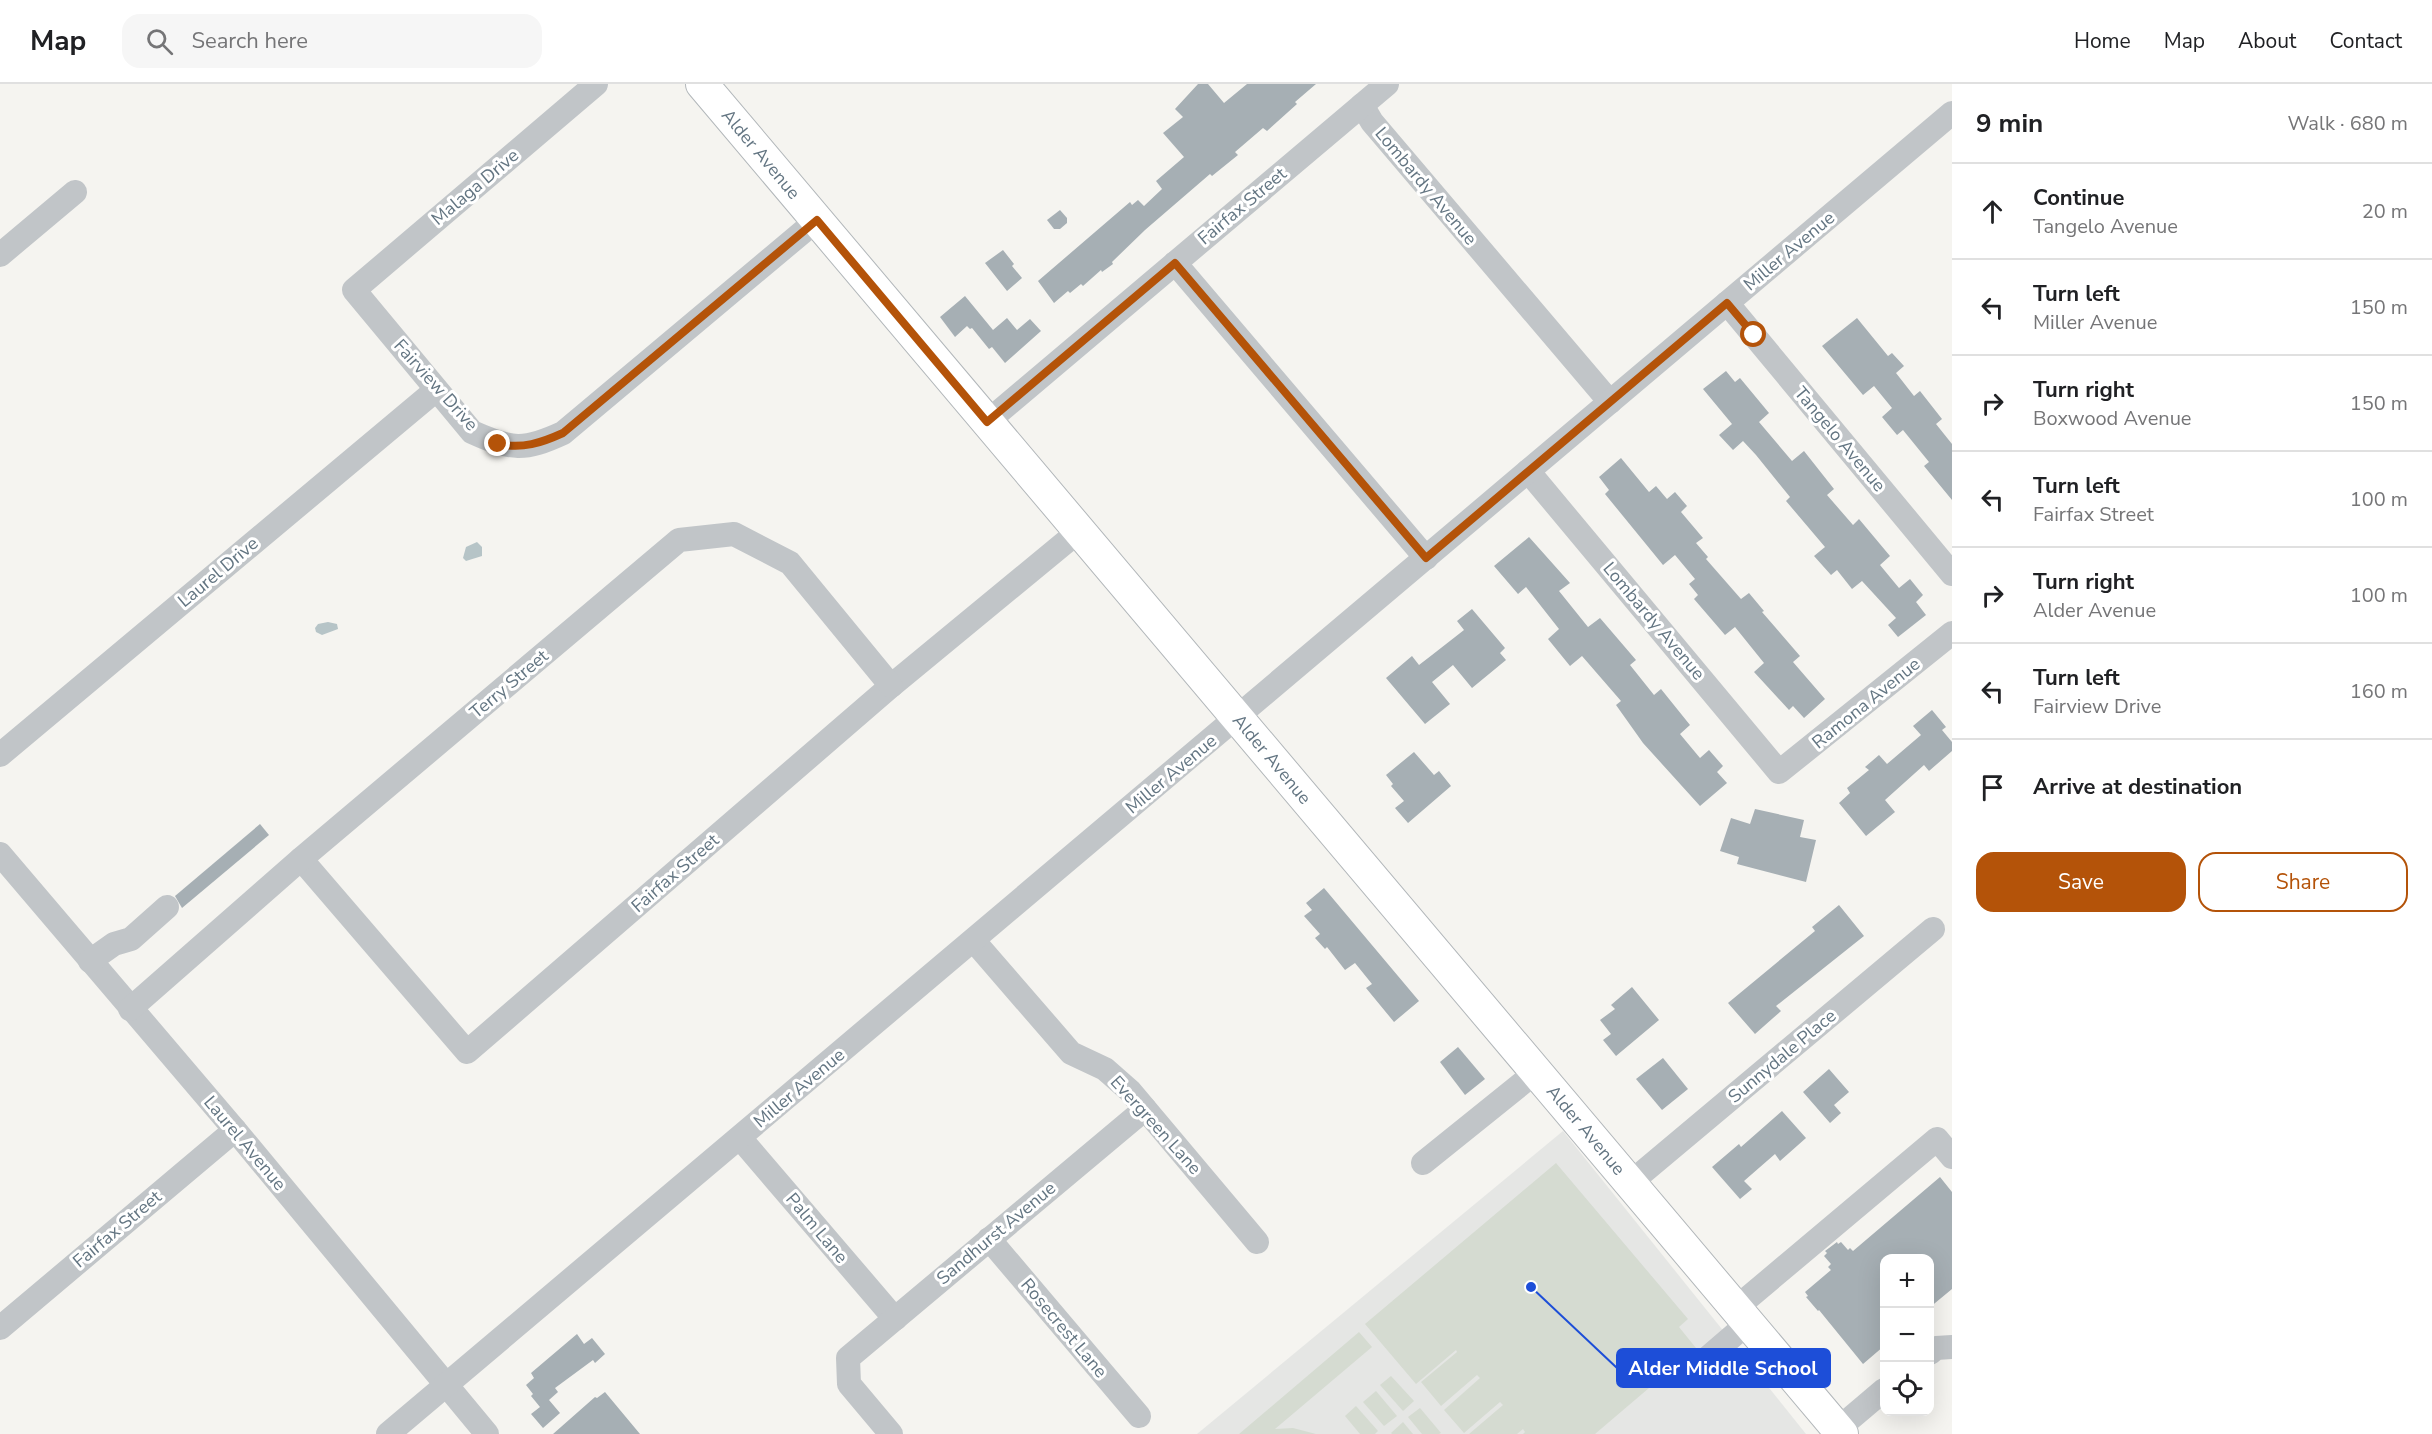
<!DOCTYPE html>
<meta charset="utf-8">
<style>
body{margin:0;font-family:"Nunito Sans",sans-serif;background:#f6f6f6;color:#202124}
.controls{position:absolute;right:18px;bottom:18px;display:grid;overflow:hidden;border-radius:12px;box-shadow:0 6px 24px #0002}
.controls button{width:54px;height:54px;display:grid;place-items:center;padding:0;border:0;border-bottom:2px solid #e0e0e0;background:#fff;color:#202124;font:30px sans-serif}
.stop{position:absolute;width:18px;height:18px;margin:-14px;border:4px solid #b45309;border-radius:50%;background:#fff}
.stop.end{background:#b45309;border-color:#fff;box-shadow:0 2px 6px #0008}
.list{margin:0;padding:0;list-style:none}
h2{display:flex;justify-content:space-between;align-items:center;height:78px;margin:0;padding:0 24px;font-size:26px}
h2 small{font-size:20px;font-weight:400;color:#757577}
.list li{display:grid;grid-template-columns:39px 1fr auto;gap:18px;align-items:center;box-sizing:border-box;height:96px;padding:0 24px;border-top:2px solid #e0e0e0}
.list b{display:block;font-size:22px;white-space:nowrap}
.list p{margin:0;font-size:20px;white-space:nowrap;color:#757577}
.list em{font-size:20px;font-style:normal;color:#757577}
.actions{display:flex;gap:12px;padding:18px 24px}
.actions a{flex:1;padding:14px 0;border:2px solid #b45309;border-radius:18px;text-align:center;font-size:21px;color:#b45309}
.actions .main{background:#b45309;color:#fff}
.icon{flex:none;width:33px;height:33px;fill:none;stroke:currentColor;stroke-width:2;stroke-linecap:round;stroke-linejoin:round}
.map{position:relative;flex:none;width:1952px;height:1350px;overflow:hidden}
header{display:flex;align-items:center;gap:36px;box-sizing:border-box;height:84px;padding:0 30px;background:#fff;border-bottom:2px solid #e0e0e0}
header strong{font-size:28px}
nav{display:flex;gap:33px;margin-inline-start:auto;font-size:21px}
.search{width:420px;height:54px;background:#f6f6f6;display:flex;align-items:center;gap:15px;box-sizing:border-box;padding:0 21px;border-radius:18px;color:#757577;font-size:22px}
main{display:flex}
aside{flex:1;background:#fff}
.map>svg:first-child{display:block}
.built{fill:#e5e6e4}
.green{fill:#d5dbd1}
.water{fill:#b6c4c7}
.building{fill:#a6afb4}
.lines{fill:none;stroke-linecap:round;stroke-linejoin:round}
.major-casing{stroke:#b2b7ba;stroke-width:34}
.minor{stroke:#c1c5c8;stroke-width:24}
.major{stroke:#fff;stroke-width:32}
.route{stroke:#b45309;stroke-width:8}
.labels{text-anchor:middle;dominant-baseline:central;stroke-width:6;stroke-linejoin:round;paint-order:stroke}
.street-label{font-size:18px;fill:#637582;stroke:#fff}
.leader{fill:none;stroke:#1d4ed8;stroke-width:2}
.callout-dot{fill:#1d4ed8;stroke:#fff;stroke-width:2}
.callout{fill:#1d4ed8;stroke:#1d4ed8;stroke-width:2}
.callout-label{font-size:20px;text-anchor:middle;font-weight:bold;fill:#fff}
</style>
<header>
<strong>Map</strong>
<div class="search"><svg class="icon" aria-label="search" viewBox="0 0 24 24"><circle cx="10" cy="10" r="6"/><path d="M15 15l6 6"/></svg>Search here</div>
<nav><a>Home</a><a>Map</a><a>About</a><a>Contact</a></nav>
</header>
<main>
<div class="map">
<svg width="1952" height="1350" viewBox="0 0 1952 1350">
<rect width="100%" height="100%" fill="#f5f4f0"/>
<path class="built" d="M1563,1047l243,303h-609z"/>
<g class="green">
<path d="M1556,1079l132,156 -9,8 17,21 -101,86h-72l2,-2 -2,-3 -6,5h-48l34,-29 -3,-3 -36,31 -20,-23 36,-32 -3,-3 -36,31 -20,-24 36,-30 -1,-2 -40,34 -51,-60z"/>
<path d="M1359,1248l13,15 -97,82 18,-1 23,6h-77z"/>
<path d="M1391,1292l23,25 -11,10 -23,-26z"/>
<path d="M1376,1307l21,25 -13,10 -21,-24z"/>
<path d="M1356,1322l22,25 -3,3h-15l-15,-18z"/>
<path d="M1420,1324l21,25 -2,1h-17l-14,-17z"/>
<path d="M1403,1338l10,12h-21l-1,-1z"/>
</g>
<g class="water">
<path d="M477,458l5,5v9l-16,5 -3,-3 3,-11z"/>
<path d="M328,538l9,2 1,5 -16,6 -6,-3 -1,-4 3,-4z"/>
</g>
<g class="building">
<path d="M1198,0h10l16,19 23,-19h69l-21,18 2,2 -30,27 -4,-3 -28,24 3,3 -26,21 -2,-2 -65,56 -33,32 1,2 -11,8 -1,-2 -18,16 -2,-2 -11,9 -2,-2 -14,12 -16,-22 92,-79 2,3 6,-5 6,6 18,-17 -6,-8 28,-24 -21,-24 20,-16 -8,-8z"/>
<path d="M1060,126l7,8v5l-7,6h-6l-7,-9z"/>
<path d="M1003,166l11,14 -2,2 10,12 -15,13 -22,-28z"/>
<path d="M965,212l28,34 14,-12 10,12 13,-11 11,12 -36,32 -13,-16 -3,2 -17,-21 -2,1 -3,-3 -12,11 -15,-20z"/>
<path d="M1857,234l31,38 4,-3 12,13 -8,7 18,23 6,-5 22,28 -6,5 16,20v56l-28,-34 5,-4 -26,-32 -6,5 -15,-18 10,-9 -18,-22 -11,9 -41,-49z"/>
<path d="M1726,287l9,11 5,-4 29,35 -10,9 33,39 12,-10 30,38 -7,6 26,30 6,-6 31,37 -10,9 19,23 11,-9 13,16 -7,7 10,13 -28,22 -10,-12 8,-7 -34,-37 -10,8 -15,-19 -6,5 -17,-19 11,-9 -39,-46 4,-4 -34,-42 -13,-14 -10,9 -14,-15 13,-11 -29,-35z"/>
<path d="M1621,374l28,34 7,-6 11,13 8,-7 12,14 -6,6 22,26 -7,5 12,14 -2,2 35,40 8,-6 15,18 -2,1 38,44 -7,6 32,37 -21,19 -11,-12 -4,4 -35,-38 10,-9 -29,-36 -10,8 -31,-36 4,-4 -9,-11 6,-5 -20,-24 -12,10 -58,-71 4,-4 -10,-13z"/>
<path d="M1529,453l41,46 -11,8 29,36 12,-9 36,42 -6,5 24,30 7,-6 29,36 -10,9 20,24 9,-8 14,16 -6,6 10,11 -27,23 -57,-63 -27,-38 5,-4 -39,-45 -12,10 -22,-27 11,-10 -33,-42 -8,7 -24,-28z"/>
<path d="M1472,525l33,39 -5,5 6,7 -34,28 -19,-23 -21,17 18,22 -25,20 -39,-46 26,-22 7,9 13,-10 32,-25 -7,-9z"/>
<path d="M1932,626l14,17 -4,3 10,12v9l-23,20 -5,-6 -39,35 10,12 -29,24 -27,-33 11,-10 -3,-5 22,-18 -4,-3 14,-12 8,9 34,-29 -8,-9z"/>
<path d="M1414,668l20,23 5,-4 12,15 -43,37 -13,-15 9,-7 -13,-15 2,-2 -7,-9z"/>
<path d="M1755,725l49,11 -4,17 16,3 -10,42 -69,-18 2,-7 -19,-6 11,-33 19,6z"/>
<path d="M260,740l9,11 -87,73 -7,-12z"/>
<path d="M1324,804l95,113 -25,21 -28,-34 6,-4 -17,-21 -10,7 -18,-23 -2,2 -10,-11 5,-4 -16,-18 8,-6 -6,-7z"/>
<path d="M1839,821l25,31 -88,70 5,5 -26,23 -27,-31 87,-72 -3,-4z"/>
<path d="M1632,903l27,33 -43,36 -13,-16 8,-6 -11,-14 15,-11 -4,-4z"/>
<path d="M1458,963l27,32 -20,16 -25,-33z"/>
<path d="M1663,974l25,31 -26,21 -26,-31z"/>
<path d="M1829,985l20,23 -15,13 7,8 -11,10 -27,-31z"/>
<path d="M1782,1027l24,27 -26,23 -5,-7 -31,27 8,8 -12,10 -28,-32 27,-23 2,3z"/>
<path d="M1940,1093l12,15v97l-23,19v-50h-45v88l-21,18 -44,-54 -1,1 -12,-14 2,-1 -3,-4 26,-22 -3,-3 3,-3 -7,-8 3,-3 -2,-2 12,-9 1,2 3,-2 7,8 2,-2 3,3z"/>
<path d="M577,1250l7,10 8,-6 13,16 -10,9 -2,-3 -38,28 3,4 -9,8 11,13 -17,15 -12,-14 9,-7 -9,-11 2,-2 -7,-9 8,-7 -3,-5z"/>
<path d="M605,1308l35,42h-87l42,-37 2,1z"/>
</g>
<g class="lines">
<g class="major-casing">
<path id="major" d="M702,0l1140,1350"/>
</g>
<g class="minor">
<path d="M596,0l-242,206 118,142c40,18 52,19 91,1l254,-213"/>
<path d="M1362,21l10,17 238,280"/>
<path d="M0,171l75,-63"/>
<path d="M1175,179l251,295"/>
<path d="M1727,219l225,271"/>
<path d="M987,338l400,-338"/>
<path d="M1528,387l251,301 173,-139"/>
<path d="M0,671l436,-365"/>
<path d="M0,770l235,276 252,304"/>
<path d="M301,775l166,193 424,-366 188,-155"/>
<path d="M974,857l97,112 34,16 25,22 127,151"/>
<path d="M90,877l24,-17 17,-5 36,-32"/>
<path d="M130,925l171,-150 378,-319 55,-6 56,29 101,123"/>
<path d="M740,1054l155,181"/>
<path d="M1423,1079l113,-91"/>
<path d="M1630,1099l303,-254"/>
<path d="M989,1155l150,177"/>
<path d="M1736,1224l201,-169 15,18"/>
<path d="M0,1244l235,-198"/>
<path d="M1930,1269l6,-5 16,-1"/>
<path d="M1698,1282l50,-43"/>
<path d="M1838,1345l46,-39"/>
<path d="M388,1350l1564,-1321"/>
<path d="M891,1350l-42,-50 -1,-26 297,-249"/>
</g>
<use href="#major" class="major"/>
</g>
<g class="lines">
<path class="route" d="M498,360c25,5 43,-1 65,-11l254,-213 170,202 188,-159 251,295 301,-255 27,32"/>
</g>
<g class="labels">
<g class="street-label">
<text transform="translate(761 70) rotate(50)">Alder Avenue</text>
<text transform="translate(1426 102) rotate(50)">Lombardy Avenue</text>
<text transform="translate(475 103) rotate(-40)">Malaga Drive</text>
<text transform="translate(1242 122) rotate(-40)">Fairfax Street</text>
<text transform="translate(1789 167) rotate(-40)">Miller Avenue</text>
<text transform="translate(436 301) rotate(48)">Fairview Drive</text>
<text transform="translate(1840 355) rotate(50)">Tangelo Avenue</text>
<text transform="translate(218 488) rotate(-40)">Laurel Drive</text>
<text transform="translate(1654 537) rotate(50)">Lombardy Avenue</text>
<text transform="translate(509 600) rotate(-40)">Terry Street</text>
<text transform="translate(1866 619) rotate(-39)">Ramona Avenue</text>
<text transform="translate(1272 675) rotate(50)">Alder Avenue</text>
<text transform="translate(1171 690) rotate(-40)">Miller Avenue</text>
<text transform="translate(675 789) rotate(-41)">Fairfax Street</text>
<text transform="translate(1782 972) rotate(-40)">Sunnydale Place</text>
<text transform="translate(799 1004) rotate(-40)">Miller Avenue</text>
<text transform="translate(1156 1041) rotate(48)">Evergreen Lane</text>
<text transform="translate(1586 1046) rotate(50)">Alder Avenue</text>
<text transform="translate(245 1059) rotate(50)">Laurel Avenue</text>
<text transform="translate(817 1144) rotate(50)">Palm Lane</text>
<text transform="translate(117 1145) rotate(-40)">Fairfax Street</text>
<text transform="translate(996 1149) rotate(-40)">Sandhurst Avenue</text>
<text transform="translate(1064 1244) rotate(50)">Rosecrest Lane</text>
</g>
</g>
<path class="leader" d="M1531 1203L1617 1284"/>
<circle class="callout-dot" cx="1531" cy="1203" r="6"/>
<rect class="callout" x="1617" y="1265" width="213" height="38" rx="6"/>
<g class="callout-label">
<text x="1723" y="1291">Alder Middle School</text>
</g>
</svg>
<div class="controls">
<button>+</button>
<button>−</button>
<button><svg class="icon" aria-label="locate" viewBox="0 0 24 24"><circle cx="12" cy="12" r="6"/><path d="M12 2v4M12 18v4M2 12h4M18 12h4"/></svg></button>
</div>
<div class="stop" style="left:1754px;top:251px"></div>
<div class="stop end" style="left:498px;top:360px"></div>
</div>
<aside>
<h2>9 min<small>Walk · 680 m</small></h2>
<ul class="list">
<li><svg class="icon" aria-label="ahead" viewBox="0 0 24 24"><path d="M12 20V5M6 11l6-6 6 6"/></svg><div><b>Continue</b><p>Tangelo Avenue</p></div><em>20 m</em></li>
<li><svg class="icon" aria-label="left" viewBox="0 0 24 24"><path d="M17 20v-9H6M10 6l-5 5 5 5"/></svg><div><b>Turn left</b><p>Miller Avenue</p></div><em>150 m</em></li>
<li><svg class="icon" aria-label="right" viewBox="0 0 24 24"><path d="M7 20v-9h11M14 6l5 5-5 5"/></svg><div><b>Turn right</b><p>Boxwood Avenue</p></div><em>150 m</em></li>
<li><svg class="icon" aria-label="left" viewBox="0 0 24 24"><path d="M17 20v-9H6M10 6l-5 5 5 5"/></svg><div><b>Turn left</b><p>Fairfax Street</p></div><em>100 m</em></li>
<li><svg class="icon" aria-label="right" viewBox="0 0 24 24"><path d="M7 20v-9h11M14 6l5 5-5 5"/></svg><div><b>Turn right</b><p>Alder Avenue</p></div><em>100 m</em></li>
<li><svg class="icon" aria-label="left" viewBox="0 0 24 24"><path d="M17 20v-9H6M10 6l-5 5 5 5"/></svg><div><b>Turn left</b><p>Fairview Drive</p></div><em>160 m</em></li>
<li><svg class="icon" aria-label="arrive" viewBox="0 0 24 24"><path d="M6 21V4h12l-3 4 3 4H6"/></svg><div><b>Arrive at destination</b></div></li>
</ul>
<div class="actions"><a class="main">Save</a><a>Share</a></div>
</aside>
</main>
